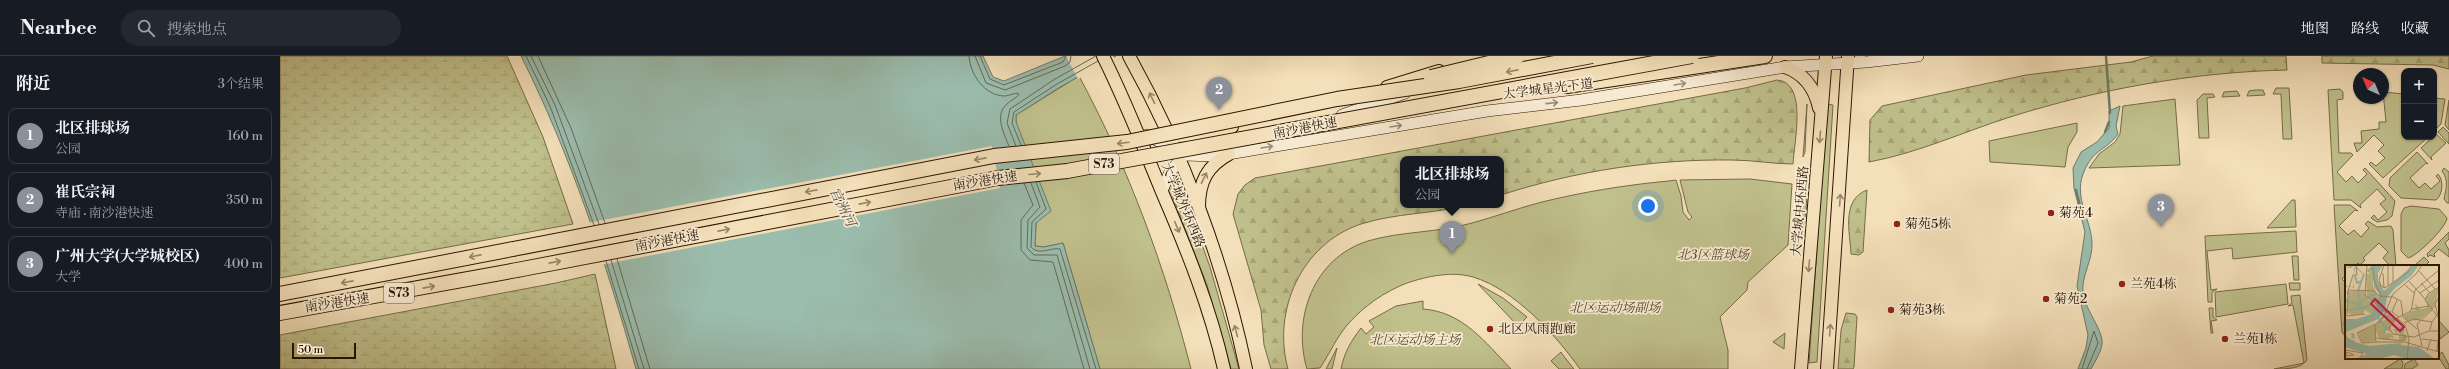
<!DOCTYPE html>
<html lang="zh">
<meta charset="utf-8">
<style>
body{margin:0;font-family:"Libre Bodoni","Noto Serif SC",serif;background:#242831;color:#f1f3f6}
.controls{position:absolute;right:12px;top:12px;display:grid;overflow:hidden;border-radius:8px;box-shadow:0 1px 3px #0004}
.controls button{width:36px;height:36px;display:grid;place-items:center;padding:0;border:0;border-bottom:1px solid #363941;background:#171b24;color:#f1f3f6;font:20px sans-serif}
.compass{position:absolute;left:2073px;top:12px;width:36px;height:36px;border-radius:50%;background:#171b24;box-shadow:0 1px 3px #0004;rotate:316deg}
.scale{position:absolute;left:12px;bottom:10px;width:64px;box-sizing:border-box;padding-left:4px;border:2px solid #2b1600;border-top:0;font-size:11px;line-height:14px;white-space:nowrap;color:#2b1600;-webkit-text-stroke:3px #f7ead2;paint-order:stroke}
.you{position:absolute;left:1368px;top:150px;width:14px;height:14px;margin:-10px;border:3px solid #fff;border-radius:50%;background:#1a73e8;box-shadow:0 0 0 6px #1a73e833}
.badge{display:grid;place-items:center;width:26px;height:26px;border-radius:50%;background:#8c9099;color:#fff;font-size:13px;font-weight:700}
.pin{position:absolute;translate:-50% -33px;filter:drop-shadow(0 1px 2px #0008)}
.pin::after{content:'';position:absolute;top:21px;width:14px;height:12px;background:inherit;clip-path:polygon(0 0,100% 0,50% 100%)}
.popup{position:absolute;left:1120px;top:100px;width:104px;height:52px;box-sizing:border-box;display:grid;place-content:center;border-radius:8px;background:#171b24;filter:drop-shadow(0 1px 3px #0005);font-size:13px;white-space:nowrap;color:#9ea1a6}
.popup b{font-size:15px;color:#f1f3f6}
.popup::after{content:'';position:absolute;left:50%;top:100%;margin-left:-8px;border:8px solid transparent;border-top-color:#171b24}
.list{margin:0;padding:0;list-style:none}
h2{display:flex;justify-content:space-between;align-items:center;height:52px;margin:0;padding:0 16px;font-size:17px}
h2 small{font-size:13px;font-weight:400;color:#9ea1a6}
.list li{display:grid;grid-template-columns:26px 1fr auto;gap:12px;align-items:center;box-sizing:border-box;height:56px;margin:0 8px 8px;padding:0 8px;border:1px solid #363941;border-radius:8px}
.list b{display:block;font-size:15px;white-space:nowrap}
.list p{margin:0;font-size:13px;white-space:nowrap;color:#9ea1a6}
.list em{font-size:13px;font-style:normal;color:#9ea1a6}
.icon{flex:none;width:22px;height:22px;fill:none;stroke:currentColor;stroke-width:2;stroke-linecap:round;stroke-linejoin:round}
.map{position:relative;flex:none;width:2169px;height:313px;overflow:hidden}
header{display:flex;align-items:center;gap:24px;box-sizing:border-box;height:56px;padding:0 20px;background:#171b24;border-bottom:1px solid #363941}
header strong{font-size:19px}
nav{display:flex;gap:22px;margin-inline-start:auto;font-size:14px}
.search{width:280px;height:36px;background:#242831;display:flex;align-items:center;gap:10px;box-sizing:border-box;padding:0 14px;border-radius:22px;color:#9ea1a6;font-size:15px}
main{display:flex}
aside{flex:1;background:#171b24}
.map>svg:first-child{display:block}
.green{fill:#c0c08c;stroke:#766b46}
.forest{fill:url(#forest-firs);stroke:#766b46}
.wetland{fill:url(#wetland-marsh);stroke:#766b46}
.water{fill:#9bbdae;stroke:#6e7a68}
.pier{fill:#f3dfb9}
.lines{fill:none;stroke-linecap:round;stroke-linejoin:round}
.shore{stroke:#636a57;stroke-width:1}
.stream{stroke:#6e7a68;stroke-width:2.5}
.secondary-casing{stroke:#2b1600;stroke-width:12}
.primary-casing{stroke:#2b1600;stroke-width:14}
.highway-casing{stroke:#2b1600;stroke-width:16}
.secondary{stroke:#f7ead2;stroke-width:11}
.primary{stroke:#f3dfb9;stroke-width:12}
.highway{stroke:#f3dfb9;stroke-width:14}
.highway-bridge-casing{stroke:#2b1600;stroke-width:16;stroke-linecap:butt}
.highway-bridge{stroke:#f3dfb9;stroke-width:14}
.oneway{stroke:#998566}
.oneway2{stroke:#9b8b74}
.poi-dot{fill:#8f2418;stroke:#f7ead2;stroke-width:1.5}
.labels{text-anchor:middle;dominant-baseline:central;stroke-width:3.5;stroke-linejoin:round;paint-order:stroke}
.shield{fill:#f7ead2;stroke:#68563f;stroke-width:1}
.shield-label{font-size:12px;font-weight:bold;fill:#2b1600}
.street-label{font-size:13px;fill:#2b1600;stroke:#f7ead2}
.poi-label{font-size:13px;fill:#2b1600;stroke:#f7ead2;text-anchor:start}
.park-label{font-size:13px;font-style:italic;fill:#58492a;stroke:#f7ead2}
.water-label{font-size:14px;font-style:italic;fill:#52503d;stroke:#f7ead2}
.inset-river{fill:none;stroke:#9bbdae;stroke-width:2}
.inset-road{fill:none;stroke:#a38f6f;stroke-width:1}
.view{fill:#c2185b;fill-opacity:0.15;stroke:#c2185b;stroke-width:2}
.inset-edge{fill:none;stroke:#2b1600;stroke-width:2}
</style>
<header>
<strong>Nearbee</strong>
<div class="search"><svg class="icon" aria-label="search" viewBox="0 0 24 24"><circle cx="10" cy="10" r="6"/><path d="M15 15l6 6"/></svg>搜索地点</div>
<nav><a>地图</a><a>路线</a><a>收藏</a></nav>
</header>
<main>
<aside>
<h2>附近<small>3个结果</small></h2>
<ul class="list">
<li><span class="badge">1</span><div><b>北区排球场</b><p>公园</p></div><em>160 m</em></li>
<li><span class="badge">2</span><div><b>崔氏宗祠</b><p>寺庙 · 南沙港快速</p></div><em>350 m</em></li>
<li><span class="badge">3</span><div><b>广州大学(大学城校区)</b><p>大学</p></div><em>400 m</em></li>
</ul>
</aside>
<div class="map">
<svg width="2169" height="313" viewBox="0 0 2169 313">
<defs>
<pattern id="forest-firs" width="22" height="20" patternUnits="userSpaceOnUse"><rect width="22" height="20" fill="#c0c08c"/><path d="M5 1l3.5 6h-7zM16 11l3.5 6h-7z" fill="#a5a477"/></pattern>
<pattern id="wetland-marsh" width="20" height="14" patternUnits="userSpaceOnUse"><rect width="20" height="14" fill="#c0c08c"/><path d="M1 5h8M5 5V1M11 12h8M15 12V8" fill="none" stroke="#a5a477"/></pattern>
</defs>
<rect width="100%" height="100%" fill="#f3dfb9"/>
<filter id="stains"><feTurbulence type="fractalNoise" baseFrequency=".005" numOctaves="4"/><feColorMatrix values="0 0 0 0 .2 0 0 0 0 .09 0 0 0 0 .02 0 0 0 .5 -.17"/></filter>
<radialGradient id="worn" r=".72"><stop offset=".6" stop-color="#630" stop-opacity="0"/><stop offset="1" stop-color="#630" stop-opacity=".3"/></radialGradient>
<g class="green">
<path d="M799,20c50,93 86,191 112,293h-91l-37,-126 -19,4 -9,-1 1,-23 -20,-101v-7z"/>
<path d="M1996,32h13l3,51h-9l-2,-45h-8z"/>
<path d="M2060,33l3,3v7l-6,1 2,53h12l2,2 -16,17 9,10 6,-6 6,7 9,-9 -4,-4 2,-2 30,33 -3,15 -5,4 -10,2 -6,-4 3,-3 4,5 9,-8 -7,-8 6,-5 -9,-10 -17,16 1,3 -10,-8h-17l-6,-110z"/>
<path d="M1975,34h8l2,5 -18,1 2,-5z"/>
<path d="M1957,35l3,5 -18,1 2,-5z"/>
<path d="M2103,36l21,2v43l23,1 -44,40 -14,-14 2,-2 5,4 9,-8 -7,-7 6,-6 -10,-10 -17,17 -3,-9h8l-1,-12 18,-2v-7h7z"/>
<path d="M1923,38h10l2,3 -8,1 2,40h-10l-2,-38z"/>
<path d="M2154,42l11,1 -4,25 -7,7z"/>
<path d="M1895,43l5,66 -91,3 10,-14 16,-12 5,-8 3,-28z"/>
<path d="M2169,44v30l-4,-5z"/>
<path d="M1527,48l-2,48 -2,5z"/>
<path d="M1547,48l6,1 -16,257 -8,1z"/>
<path d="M1797,67v9l-9,15 -3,20 -75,-5 -1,-21z"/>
<path d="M2163,71l6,6v11l-11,-12z"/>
<path d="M2156,78l10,9 -15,14 1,3 -11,-12z"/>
<path d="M2137,96l11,12 -2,-1 -16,15 9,10 6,-5 6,6 9,-8 -4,-5 2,-2c6,7 5,20 -2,26l-35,-2 -12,-12 1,-8z"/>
<path d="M894,110l36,101 29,102h-8l-24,-84 -41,-105z"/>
<path d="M2164,112l5,4v31h-2l-3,-4c2,-10 5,-19 -2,-28z"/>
<path d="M1470,123l42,5 -4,61 -40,37 -1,8 -27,27 8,33v19h-148c-24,-34 -66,-80 -107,-92 -21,-6 -45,-1 -66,6 -23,9 -43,23 -59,41 -12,14 -18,29 -28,44l-13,1c-15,-50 6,-111 61,-128 33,-10 70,-8 104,-18 22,-6 44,-14 66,-20 44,-11 87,-18 131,-22l7,-1 5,16 2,16 6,8 3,-3 -4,-5 -8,-32z"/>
<path d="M1521,128c12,14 1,49 -4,64z"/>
<path d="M2012,144h3l1,27 -29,1z"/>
<path d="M2054,149h16l8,6 -3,-1 -16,16 9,9 6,-5 7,7 8,-9 -4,-4 3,-3 9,6 14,-1 2,4 3,36h-6l-7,-8 5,-6 -9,-9 -16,15 2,2 -5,5 -2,-2 -3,3h-9v9l-4,4 4,4v35l-2,5 2,14 -4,-5 -1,-14z"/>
<path d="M2131,150l28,3 8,9c-1,10 -30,38 -39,40l-7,-7v-37l3,-6z"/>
<path d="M2016,175l1,21 -64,7 -1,-11 -25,3 4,39 6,-1 -5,3v10h-4l-3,-66z"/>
<path d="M2169,176v7l-4,4 4,7v7l-10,-8 -5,5 1,3 -5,-2 -2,2 -1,-3z"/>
<path d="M2012,200h6l1,24h-5z"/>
<path d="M2144,201l5,5 -4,4h-11z"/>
<path d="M2009,227h11v7h-10z"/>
<path d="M1198,228l25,14 24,19 -9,9z"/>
<path d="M2006,228l2,20 -72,13 -1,-25z"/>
<path d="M2020,239l7,65c-6,9 -21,9 -33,9l30,-6 -11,-58 -5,1 4,-3 -1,-7z"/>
<path d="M1143,245v8c40,3 62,33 88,60h-170c3,-16 10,-28 20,-41l5,6 8,-7 -5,-6 27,-15z"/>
<path d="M1929,252h4v9l4,3 -6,1 2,12h-2z"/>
<path d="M2160,266l9,10 -9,7 -2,-16z"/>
<path d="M1505,277l-1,16 -11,-7z"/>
<path d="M1057,292l-5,21h-6z"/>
<path d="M1281,296l1,2 12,15h-15l-8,-8z"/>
<path d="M2162,296l7,13v4h-3l-8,-13z"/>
<path d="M2120,303l3,3 -1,7h-18z"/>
<path d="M2134,303l4,6 -6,4h-8l1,-5z"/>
</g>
<g class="forest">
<path d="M1873,0h133l1,14c-93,2 -188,19 -277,47 -47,15 -92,36 -141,45l1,-42 12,-14 144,-31 105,-13z"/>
<path d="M2042,0h127v13l-16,-4 -111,-2z"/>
<path d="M1497,24c31,2 17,62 16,84 -20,0 -40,-4 -61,-4 -78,-1 -157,11 -231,35v-36h-98v46h65c-35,9 -73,8 -107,19 -60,20 -89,87 -73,145h-17l-7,-24 -3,-35 -28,-96 5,-20 7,-9 10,-7 490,-90z"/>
<path d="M1587,134l-4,62 -4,3 -8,-1c-1,-22 -10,-54 16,-64z"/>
<path d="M1566,257l9,1 2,3 -3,50 -1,2h-15l3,-39z"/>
</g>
<g class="wetland">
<path d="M0,0h227l36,81 30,87 -293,54z"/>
<path d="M315,218l21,95h-336v-34l276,-52z"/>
</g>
<g class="water">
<path d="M241,0h462l10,21 11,4 61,-25h51l-56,31 -44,28v7l35,89 -15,12 -1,23 9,1 19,-4 37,126h-464c-30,-106 -65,-214 -115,-313z"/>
<path d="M1840,50l-4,20 2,8c-13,18 -25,14 -35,40 -9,25 8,45 9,69 1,17 -11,33 -9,50 2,17 21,38 19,51 -1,9 -7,17 -11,25h-13l8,-21 2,-13 -11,-49 8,-54 -11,-44 -1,-20 8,-16 16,-10 12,-14v-17z"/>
</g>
<g class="pier">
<path d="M786,0h47l2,3 -37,20z"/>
<path d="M712,90l8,42 -399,77 -14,-42z"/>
</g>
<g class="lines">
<g class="shore">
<path d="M246,0l24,50 44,119"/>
<path d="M251,0l24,49 44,119"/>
<path d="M258,0l33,72 34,95"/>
<path d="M689,0c1,18 15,39 35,40 6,0 10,-4 15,-2 -2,4 -8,6 -12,10 -13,11 -3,30 2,42"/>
<path d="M695,0l11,27 19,7 60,-24 5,-4 1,-6"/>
<path d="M700,0l10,23 14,6 59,-23 3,-6"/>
<path d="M741,89l-9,-22 2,-11 43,-28 41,-23"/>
<path d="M736,90l-9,-23 3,-14 45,-30 41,-23"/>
<path d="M756,126l10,27 -14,13 -1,25c8,9 21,0 29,2l36,120"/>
<path d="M744,127l9,22 -12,15v30l9,10 23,2 31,107"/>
<path d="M751,127l9,24 -12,13 -1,28 7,7h23l33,114"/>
<path d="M337,203l33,110"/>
<path d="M331,204l33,109"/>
<path d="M326,205l33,108"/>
<path d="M1802,313l12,-38 4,12 -11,26"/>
</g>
<g class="stream">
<path d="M1826,0l4,57"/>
<path d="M1825,76l4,-10"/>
<path d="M1796,134l6,24"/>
</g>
<g class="secondary-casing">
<g id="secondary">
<path d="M1062,59l63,-22"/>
<path d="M867,79l37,20 32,1 271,-45 94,-11 204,-33 81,-5 52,-6"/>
<path d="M882,135l7,-17 15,-20"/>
</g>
</g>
<g class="primary-casing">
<g id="primary">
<path d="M823,0c22,44 40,90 59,136 25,58 48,115 62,177"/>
<path d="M849,0c53,95 95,206 117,313"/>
<path d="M1505,11c20,7 30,22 34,41"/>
<path d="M1107,31l52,-16"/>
<path d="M898,80l21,-1 33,-8"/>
<path d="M919,151c0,-25 8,-41 30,-53"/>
<path d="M1521,313l25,-313"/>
<path d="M1547,313l21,-313"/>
</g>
</g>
<g class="highway-casing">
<g id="highway">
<path d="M1287,30l198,-30"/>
<path d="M0,238l233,-45"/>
<path d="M0,257l237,-43"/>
</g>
</g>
<use href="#secondary" class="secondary"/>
<use href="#primary" class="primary"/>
<use href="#highway" class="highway"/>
<g class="highway-bridge-casing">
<g id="highway-bridge">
<path d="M1151,21l87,-21"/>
<path d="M233,193l481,-93 133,-14 210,-43 122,-18 133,-25"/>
<path d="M237,214l481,-92 69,-7 625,-115"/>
</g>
</g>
<use href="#highway-bridge" class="highway-bridge"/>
</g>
<defs><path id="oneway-shaft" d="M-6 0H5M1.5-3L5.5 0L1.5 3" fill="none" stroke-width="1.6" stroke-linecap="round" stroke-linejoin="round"/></defs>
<g class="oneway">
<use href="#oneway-shaft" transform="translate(1232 15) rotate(169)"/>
<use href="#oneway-shaft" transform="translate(872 42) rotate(-116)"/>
<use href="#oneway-shaft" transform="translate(1540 81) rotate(95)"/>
<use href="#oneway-shaft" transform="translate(843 87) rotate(173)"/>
<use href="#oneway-shaft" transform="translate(700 103) rotate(169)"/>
<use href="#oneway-shaft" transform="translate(755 118) rotate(-5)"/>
<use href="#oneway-shaft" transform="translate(924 122) rotate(-64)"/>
<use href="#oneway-shaft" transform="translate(531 135) rotate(169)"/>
<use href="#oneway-shaft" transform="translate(1560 144) rotate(-86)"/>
<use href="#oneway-shaft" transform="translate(585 147) rotate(-11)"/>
<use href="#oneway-shaft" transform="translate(897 171) rotate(67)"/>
<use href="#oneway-shaft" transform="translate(444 174) rotate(-11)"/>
<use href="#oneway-shaft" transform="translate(195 200) rotate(169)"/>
<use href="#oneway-shaft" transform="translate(275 206) rotate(-11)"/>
<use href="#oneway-shaft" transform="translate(1529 210) rotate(95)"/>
<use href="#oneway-shaft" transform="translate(67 226) rotate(169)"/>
<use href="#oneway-shaft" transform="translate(149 231) rotate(-11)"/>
<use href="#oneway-shaft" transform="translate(1550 274) rotate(-86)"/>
<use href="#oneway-shaft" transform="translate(956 275) rotate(-105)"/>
</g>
<g class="oneway2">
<use href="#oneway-shaft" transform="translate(1400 28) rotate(-9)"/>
<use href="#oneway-shaft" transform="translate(1272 47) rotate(-6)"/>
<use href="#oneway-shaft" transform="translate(1116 70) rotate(-9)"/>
<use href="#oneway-shaft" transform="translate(987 91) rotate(-9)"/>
</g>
<g class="poi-dot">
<circle cx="1771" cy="157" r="4"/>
<circle cx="1617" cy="168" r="4"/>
<circle cx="1842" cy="228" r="4"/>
<circle cx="1766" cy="243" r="4"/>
<circle cx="1611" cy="254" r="4"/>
<circle cx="1210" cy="273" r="4"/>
<circle cx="1945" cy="283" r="4"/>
</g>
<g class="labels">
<g class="shield">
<rect x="809" y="98" width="30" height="20" rx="3"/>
<rect x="104" y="227" width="30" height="20" rx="3"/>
</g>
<g class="shield-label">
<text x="824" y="108">S73</text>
<text x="119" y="237">S73</text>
</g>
<g class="street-label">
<text transform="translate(1268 33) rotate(-7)">大学城星光下道</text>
<text transform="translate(1025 72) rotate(-11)">南沙港快速</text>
<text transform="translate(705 125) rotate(-9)">南沙港快速</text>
<text transform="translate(903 149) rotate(67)">大学城外环西路</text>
<text transform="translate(1520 155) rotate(-85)">大学城中环西路</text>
<text transform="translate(387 185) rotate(-11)">南沙港快速</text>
<text transform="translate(57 247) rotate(-9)">南沙港快速</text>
</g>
<g class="poi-label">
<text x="1779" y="157">菊苑4</text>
<text x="1625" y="168">菊苑5栋</text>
<text x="1850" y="228">兰苑4栋</text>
<text x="1774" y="243">菊苑2</text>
<text x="1619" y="254">菊苑3栋</text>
<text x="1218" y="273">北区风雨跑廊</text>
<text x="1953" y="283">兰苑1栋</text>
</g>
<g class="park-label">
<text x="1433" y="199">北3区篮球场</text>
<text x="1335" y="252">北区运动场副场</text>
<text x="1135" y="284">北区运动场主场</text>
</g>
<g class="water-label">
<text transform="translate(562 151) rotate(64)">官洲河</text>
</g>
</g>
<g transform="translate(2065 209)">
<rect width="94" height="94" fill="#f3dfb9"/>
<path d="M94,22l-4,20 -16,13 -12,1 -3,-5 12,-7 -1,-6 5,6 7,-1 -1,-11zM41,47l-2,5 -4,4h1l4,-1 1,-4 10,3 -4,4 -4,-1 3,2v8l-5,-2 -1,6 2,-3 9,1 -3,-5h5l1,-2h1l-3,7 3,1 -2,-3 4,-6 3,9 3,1 -2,5 -7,-1v-5l-7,-1 3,5 -4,-2 -1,2 -8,1v-3l-2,3 -4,-9v10l-14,1 -4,-10 17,-7z" fill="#c0c08c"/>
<path d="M28,3v18l5,10 -1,9 -10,-7 -1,-24h2zM3,26h16l3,8 10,7 -2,4 -4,4 -6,-4 -2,4 -12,1 -3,-3z" fill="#c0c08c"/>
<path d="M9,0l-3,3h-5l8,-3h1l9,9 8,-9h11l-5,8v8l6,10 29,-26h6l-8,11 -16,12 6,2 -6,-2 -8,9 -2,12 6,2v3l-2,-3 -6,1 -4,7 9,8v3l-4,1 2,3h-3l1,-7 -6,-8 -32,13 1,5 7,4 1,-2 -5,-2 3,-1 -3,-2 4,-1 1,9 14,4 10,-1v-2v2l22,-2v2l18,2 16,12h-28l-13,-4 -16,4h-24l13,-5 -22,-7v-31l1,3h11l14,-5 7,-9 2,-11 -6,-7 -1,-19 -10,6 -8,-7v9l-2,6 1,4v2l-7,-2 -2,3v-4l8,2v-6l2,-6 -1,-7 2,-2z" fill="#9bbdae"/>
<path class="inset-river" d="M10,11l2,7 5,-2M13,26l6,-17M13,27l2,12M0,35l15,5 3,3M15,37l14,-8M0,45l19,-2 6,-4 5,-10"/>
<path class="inset-road" d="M22,0l-2,30 41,33 3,10 -2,21M39,0l-5,15 2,6 4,2 22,-15 5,-8M94,5l-24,20 -4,21 -14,7 -8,10 4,6 21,3 15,-6h10M74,6l16,18M23,7l5,-4 1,12 6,14 -3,11M38,8l1,15M63,15l17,19M48,17v-17M76,18l9,10M60,20l9,8M43,21v-20M94,22l-11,7 -3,6 14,18M4,25l25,1 5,5 12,1M75,28l19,-13M2,29l6,-19h4l-1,-10M46,31l10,5 2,16 14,12M52,35l-5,12 7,5M67,44l17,-3M93,50l-3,-11 4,-7M2,51l18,-2M2,51l1,-25M52,53l9,8M34,58l6,-7h4M59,58l10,-4 18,3M30,59l-18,9 5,10 14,-1M30,60l1,17h29l34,10M30,60l9,-9 9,-22 23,-20 6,-9M47,60l6,5h7M85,65l2,-8 5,-7M32,73l26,3 2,-5M77,74l16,2 -1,10M77,81l-5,-22 16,-15M0,85l18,3 -3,4M82,86l4,-12M1,87v4l8,-1 -8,-3"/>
<path class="view" d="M30,34l29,28 -4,4 -29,-27z"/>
<rect width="94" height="94" class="inset-edge"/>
</g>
<rect width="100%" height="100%" filter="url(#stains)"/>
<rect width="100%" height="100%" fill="url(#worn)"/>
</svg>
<div class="controls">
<button>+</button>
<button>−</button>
</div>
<svg class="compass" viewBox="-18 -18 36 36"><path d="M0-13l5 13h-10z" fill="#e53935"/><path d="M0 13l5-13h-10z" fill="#9ea1a6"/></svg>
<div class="scale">50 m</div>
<div class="you"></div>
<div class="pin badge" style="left:1172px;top:198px">1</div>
<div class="popup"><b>北区排球场</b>公园</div>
<div class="pin badge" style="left:939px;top:54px">2</div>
<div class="pin badge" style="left:1881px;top:171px">3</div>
</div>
</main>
